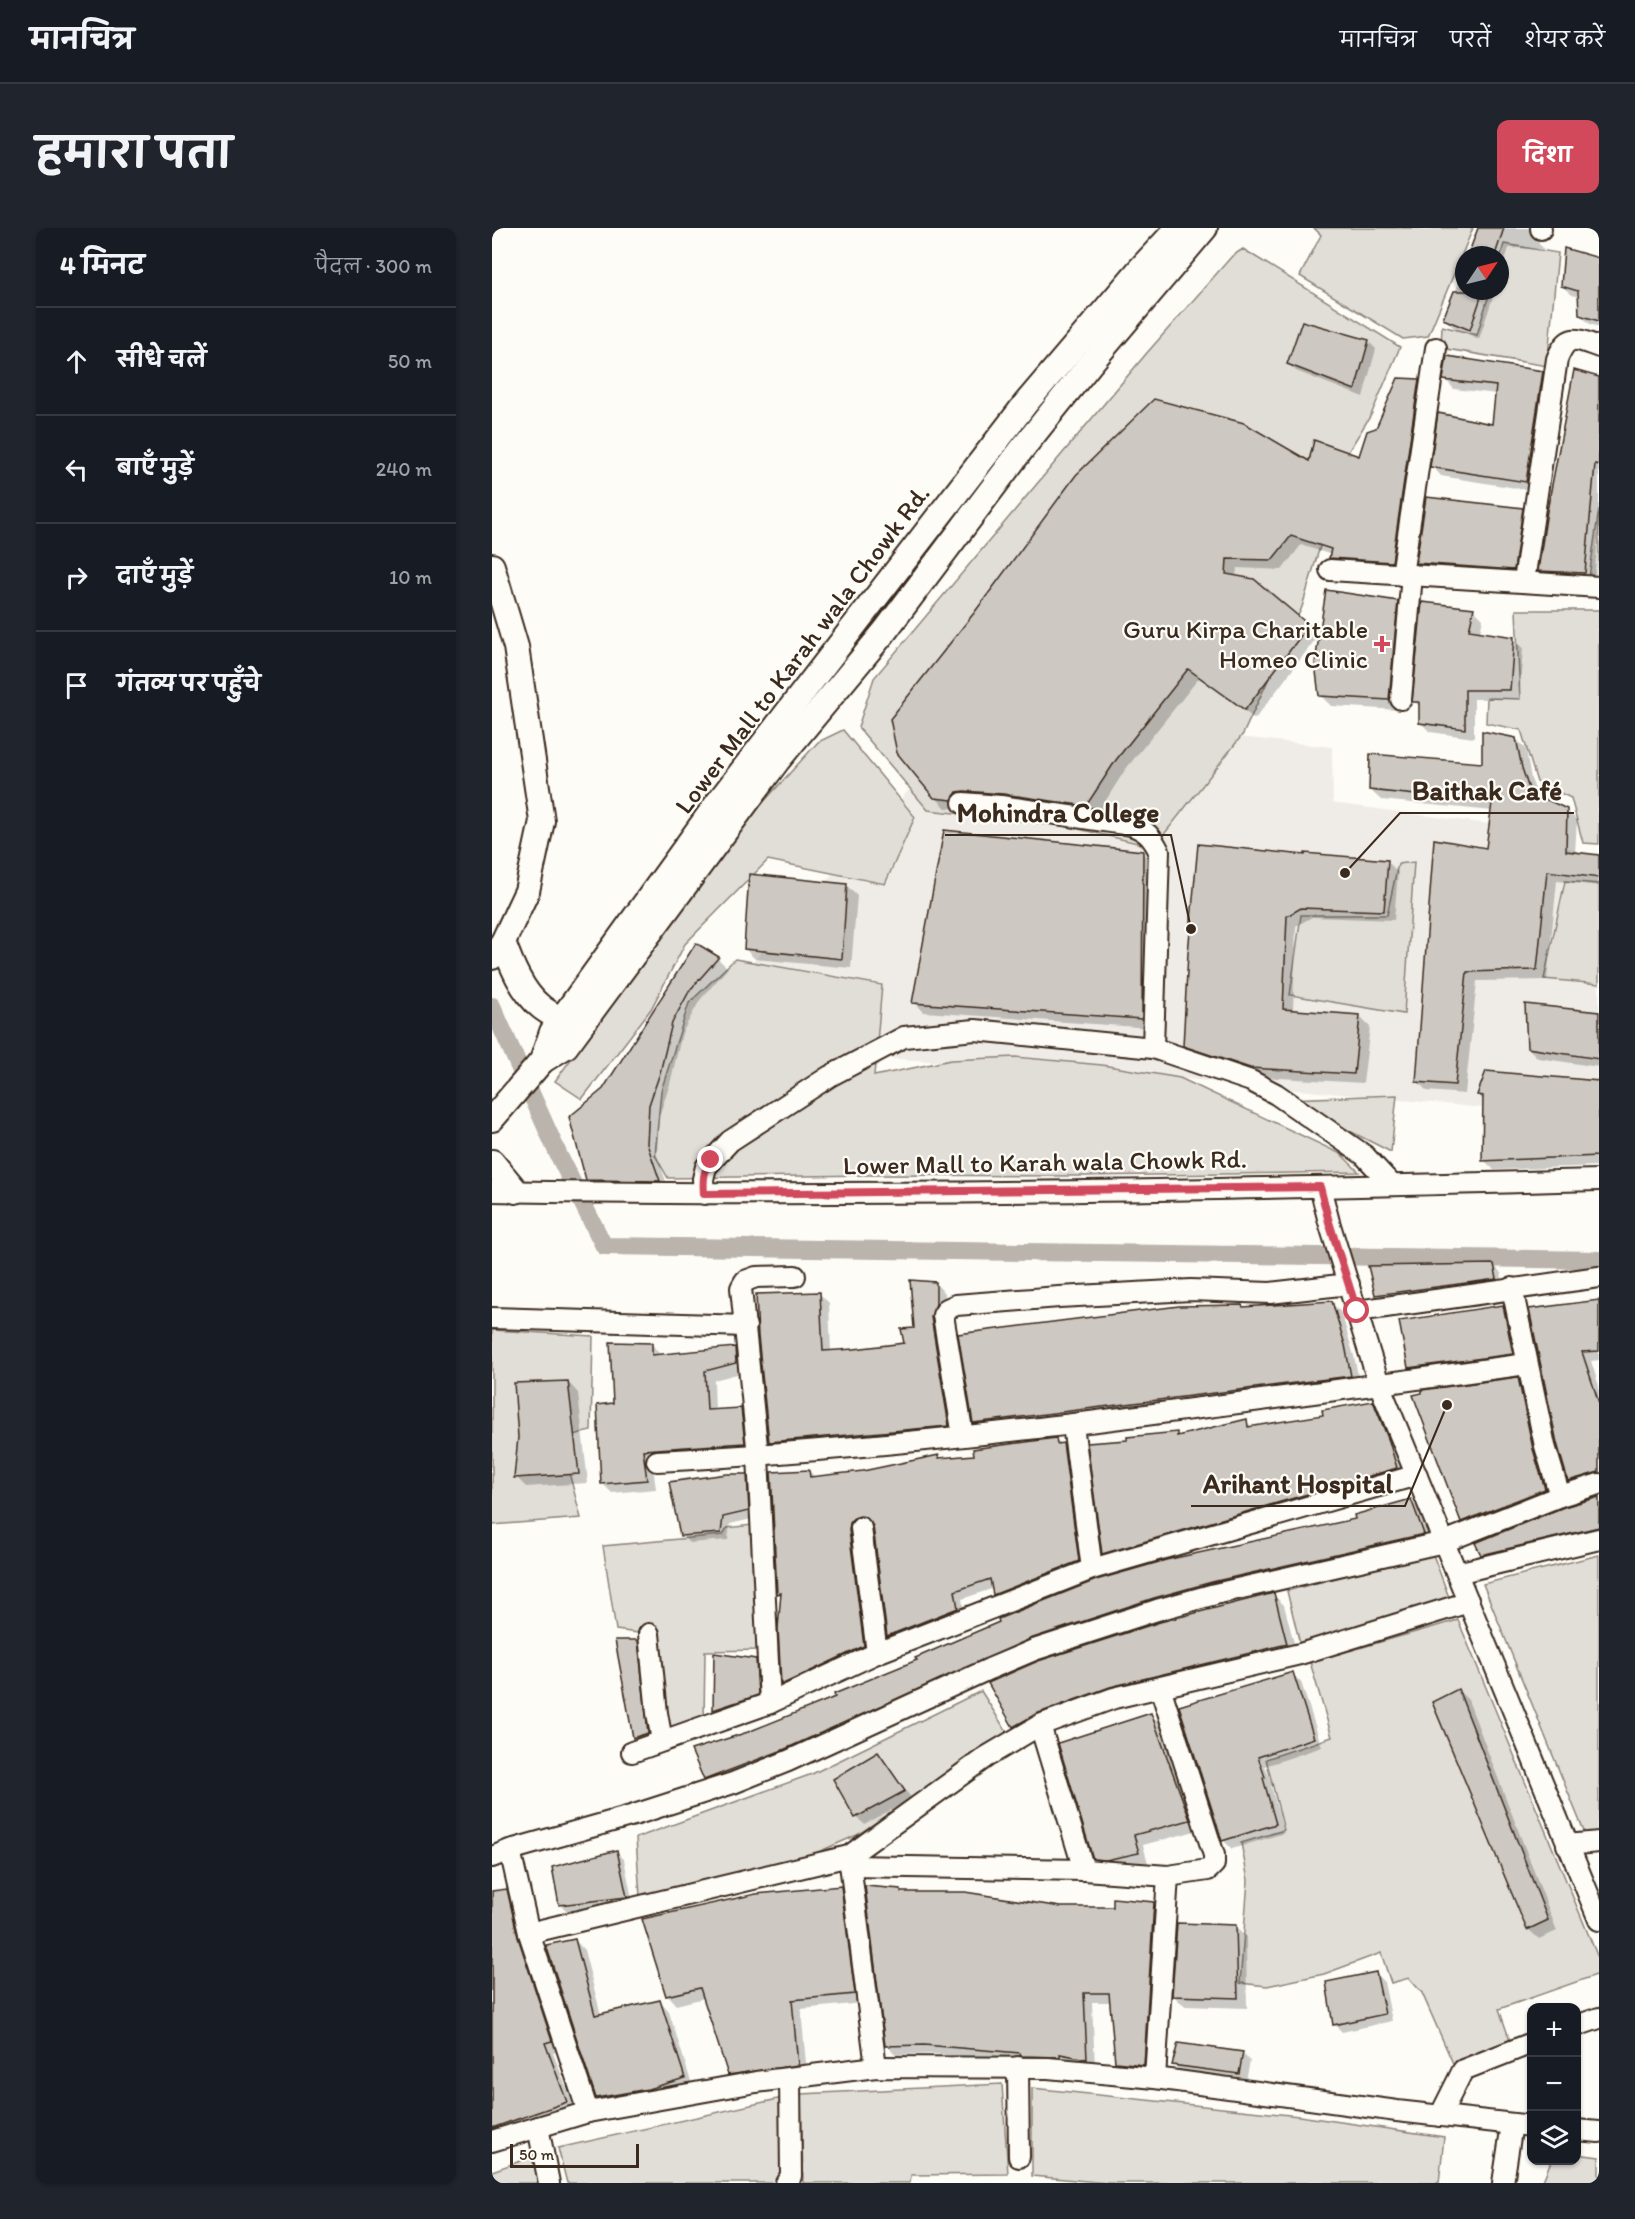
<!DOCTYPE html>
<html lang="hi">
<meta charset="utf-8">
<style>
body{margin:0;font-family:Itim,"Playpen Sans Deva",sans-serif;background:#20242c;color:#f1f3f6}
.controls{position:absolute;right:18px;bottom:18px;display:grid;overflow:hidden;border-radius:12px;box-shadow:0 2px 4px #0004}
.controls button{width:54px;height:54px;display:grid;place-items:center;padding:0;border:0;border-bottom:2px solid #363941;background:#171b24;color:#f1f3f6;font:30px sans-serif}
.compass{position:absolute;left:963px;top:18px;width:54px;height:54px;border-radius:50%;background:#171b24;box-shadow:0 2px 4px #0004;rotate:55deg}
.scale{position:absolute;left:18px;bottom:15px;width:129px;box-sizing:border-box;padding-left:6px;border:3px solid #3b2a1e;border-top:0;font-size:16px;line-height:21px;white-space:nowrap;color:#3b2a1e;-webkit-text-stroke:4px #fdfcf7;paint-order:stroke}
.stop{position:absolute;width:18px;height:18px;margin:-14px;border:4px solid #d1495b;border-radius:50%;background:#fff}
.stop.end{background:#d1495b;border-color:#fff;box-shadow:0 2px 6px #0008}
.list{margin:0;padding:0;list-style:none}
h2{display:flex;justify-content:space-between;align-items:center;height:78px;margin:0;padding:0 24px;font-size:26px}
h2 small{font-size:20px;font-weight:400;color:#9ea1a6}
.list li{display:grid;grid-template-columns:39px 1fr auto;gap:18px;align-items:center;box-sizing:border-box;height:108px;padding:0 24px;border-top:2px solid #363941}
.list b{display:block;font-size:22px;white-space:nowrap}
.list em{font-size:20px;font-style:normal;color:#9ea1a6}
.icon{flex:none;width:33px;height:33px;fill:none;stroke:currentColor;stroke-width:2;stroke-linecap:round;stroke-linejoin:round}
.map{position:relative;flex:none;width:1107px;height:1955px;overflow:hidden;border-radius:12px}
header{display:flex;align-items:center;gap:36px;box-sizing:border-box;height:84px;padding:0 30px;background:#171b24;border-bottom:2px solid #363941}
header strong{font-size:28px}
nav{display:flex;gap:33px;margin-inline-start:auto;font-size:21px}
.intro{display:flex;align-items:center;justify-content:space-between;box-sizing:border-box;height:144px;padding:0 36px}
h1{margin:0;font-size:42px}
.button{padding:15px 27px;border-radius:12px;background:#d1495b;color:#fff;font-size:21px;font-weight:700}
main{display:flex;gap:36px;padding:0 36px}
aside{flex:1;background:#171b24;border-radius:12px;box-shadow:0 2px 4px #0004}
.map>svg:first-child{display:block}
.built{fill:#efece7}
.green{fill:#e1ded7;stroke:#8e847a;stroke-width:1.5}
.shadow{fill:#0003}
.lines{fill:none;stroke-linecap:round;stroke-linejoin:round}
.canal{stroke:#bbb4ad;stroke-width:18}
.building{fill:#cdc8c2;stroke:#3b2a1e;stroke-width:1.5}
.minor-casing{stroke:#3b2a1e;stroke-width:24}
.major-casing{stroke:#3b2a1e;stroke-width:28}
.minor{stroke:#fdfcf7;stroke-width:20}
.major{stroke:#fdfcf7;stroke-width:24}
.route{stroke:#d1495b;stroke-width:8}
.poi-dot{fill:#d1495b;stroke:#fdfcf7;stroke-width:2}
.labels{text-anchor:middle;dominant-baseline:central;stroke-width:4.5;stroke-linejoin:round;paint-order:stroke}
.poi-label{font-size:26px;fill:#3b2a1e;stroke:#fdfcf7;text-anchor:end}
.street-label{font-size:26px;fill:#3b2a1e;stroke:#fdfcf7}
.leader{fill:none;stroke:#3b2a1e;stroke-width:2}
.callout-dot{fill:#3b2a1e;stroke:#fdfcf7;stroke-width:2}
.callout-label{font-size:27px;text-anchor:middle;font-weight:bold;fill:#3b2a1e;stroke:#fdfcf7;stroke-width:4.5;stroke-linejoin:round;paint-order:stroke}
</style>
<header>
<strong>मानचित्र</strong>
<nav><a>मानचित्र</a><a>परतें</a><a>शेयर करें</a></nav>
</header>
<div class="intro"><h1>हमारा पता</h1><a class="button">दिशा</a></div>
<main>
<aside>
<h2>4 मिनट<small>पैदल · 300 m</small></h2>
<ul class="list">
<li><svg class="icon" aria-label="ahead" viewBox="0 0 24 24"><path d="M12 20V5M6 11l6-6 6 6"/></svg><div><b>सीधे चलें</b></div><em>50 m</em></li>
<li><svg class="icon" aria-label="left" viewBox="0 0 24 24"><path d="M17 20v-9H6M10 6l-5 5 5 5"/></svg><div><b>बाएँ मुड़ें</b></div><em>240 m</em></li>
<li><svg class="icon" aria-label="right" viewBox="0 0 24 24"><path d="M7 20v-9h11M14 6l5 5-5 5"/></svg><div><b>दाएँ मुड़ें</b></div><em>10 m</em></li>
<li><svg class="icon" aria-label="arrive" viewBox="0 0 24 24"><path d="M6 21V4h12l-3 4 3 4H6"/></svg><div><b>गंतव्य पर पहुँचे</b></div></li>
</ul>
</aside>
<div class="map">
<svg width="1107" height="1955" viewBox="0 0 1107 1955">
<rect width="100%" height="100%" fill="#fdfcf7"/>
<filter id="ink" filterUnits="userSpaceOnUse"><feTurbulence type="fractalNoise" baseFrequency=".0167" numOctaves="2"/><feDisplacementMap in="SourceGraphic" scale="12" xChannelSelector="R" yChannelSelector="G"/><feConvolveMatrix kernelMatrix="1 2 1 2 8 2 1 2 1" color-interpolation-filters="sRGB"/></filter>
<g filter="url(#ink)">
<path class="built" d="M554,488l286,31 1,56 200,27 66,32v238l-32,16 -432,-42 -253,-16 -160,-62 253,-279z"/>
<g class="green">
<path d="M822,0h159l-45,108 -25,3 -103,-63 21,-41z"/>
<path d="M1012,16l54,9 -11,113 -106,-18 1,-22 35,9 13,-44h10v-33z"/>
<path d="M751,21l157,98 -29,68 -23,37 -46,155 -59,127 -89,113 -88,-21 -138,-16 -70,-83 16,-49 272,-324 86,-98z"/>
<path d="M1107,281v69l-10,-1z"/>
<path d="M1024,382h83v234l-16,-1 -12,-45 -34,-16 -16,-52 -35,-7 1,-25 33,1z"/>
<path d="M351,502l72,87 -30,67 -117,-24 -83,84 -34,65 -69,90 -27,-18 185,-253 78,-86z"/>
<path d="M922,634l-10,152 -114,-19 11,-80h86l11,-51z"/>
<path d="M1073,653l34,3v100l-55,-5z"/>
<path d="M243,731l147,26 -8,91 77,-16 64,-3 87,8 78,13 161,76 18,18 -276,4 -215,-1 -200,3 -13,-23 6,-64 28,-88z"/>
<path d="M905,867l-6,57 -104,-53z"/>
<path d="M0,1102l101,6 -2,95 -31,7 21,80 -89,7z"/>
<path d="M260,1297l8,125 -55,1 -1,70 -39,14 -12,-100 -37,-5 -13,-84 120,-11 4,-7z"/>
<path d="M940,1324l18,48 -150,44 -13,-53z"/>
<path d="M1107,1327v278l-14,1 -102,-250z"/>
<path d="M966,1392l141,340v14l-100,35 16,46 -56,22 -37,-84 -13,-15 -18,5 -10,-30 -57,21 -57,12 -27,-3 8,-103 -7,-37 43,-13 -18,-71 66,-22 -22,-75z"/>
<path d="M489,1463l27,43 -151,101 -57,25 -160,37 -4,-59 176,-64z"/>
<path d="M510,1856l6,90 -97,1 -1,8h-107l-2,-89z"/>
<path d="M540,1860l267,28 145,21 -5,46h-331l-76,-7z"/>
<path d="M295,1869l-3,86h-217l-9,-35z"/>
<path d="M1085,1926l22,3v26h-57l9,-22 25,-1z"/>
<path d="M43,1928l5,27h-48v-12z"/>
</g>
<g class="shadow">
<path d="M988,0h63l-5,10 1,6 5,5 -35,-1 -9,28v-21h-30z"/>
<path d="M1107,24v75l-9,-3 -10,-9 -1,-18 -7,-2 -10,-9 36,-26z"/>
<path d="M972,41v22h31l-16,48 -25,-11 -9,-9z"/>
<path d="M876,113l8,8 -13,48 -67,-26 -8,-7z"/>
<path d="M1050,145l10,9 -17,109 -94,-15 -9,-10 61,-40 4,-32 -43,-5 -9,-10z"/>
<path d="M1107,150v149l-5,54 -46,-1 -9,-9z"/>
<path d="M927,153l10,10 -27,180 -61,-3 -10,-10 1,-3 -31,-10 -19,25 -45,-2 -1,9 72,49 10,10 -63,83 -56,-41 -74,92 -29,46 -134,-7 -16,-1 -11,-11 375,-334 49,-5 19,-29z"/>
<path d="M1030,282l10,10 -9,59 -95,-6 -11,-10z"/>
<path d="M905,374l10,11 -8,97 -68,-4 -10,-10z"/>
<path d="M981,381l10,10 -3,14 34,6 9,9 -4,51h-45v39l-44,-6 -10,-10v-15l-6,-6z"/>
<path d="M1024,511l10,10 5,30 7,18 28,13 11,10 -2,34 24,3v29l-42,-5 -10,99 -70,1 -12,113 -38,-3 -10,-10 71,-232 5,-38 -112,-11 -11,-10 113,-25z"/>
<path d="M650,624l10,11 -1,165 -227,-16 -10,-10z"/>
<path d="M814,629l82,5 10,10 -4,48 -82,-3 -16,9 -3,85 67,6 10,10 -7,56 -102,-6 -66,-22 -10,-10z"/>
<path d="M355,658l10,10 -6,72 -96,-9 -10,-10z"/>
<path d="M205,717l21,14 10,9 -28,32 -18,33 -12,51 -11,32 -2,39 12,35h-71l-11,-11 17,-89z"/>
<path d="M1107,786v53l-61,-9 -10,-10z"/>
<path d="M1107,854v84l-105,4 -10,-10v-59l-6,-6z"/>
<path d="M1002,1037l7,8 2,13 -119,16 -8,-7z"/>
<path d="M444,1056l9,9v21l13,120 -179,17 -9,-10 50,-147 9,9 2,49 75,-8 9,-14z"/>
<path d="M1107,1074v58l-8,1 8,25v99l-20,5 -10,-10 -39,-170z"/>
<path d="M839,1075l10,9 13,44 6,29 -376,47 -10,-10 270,-113z"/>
<path d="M1011,1078l10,11 10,47 -103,14 -10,-11z"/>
<path d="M160,1116l9,12 73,-8 10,10 1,14 -31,8 1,31 25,-2 10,10 3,33 -101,7 4,30 -44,4 -9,-9 12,-79z"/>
<path d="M1026,1151l10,10 26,110 -82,32 -10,-9 -47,-126z"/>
<path d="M76,1154l10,11 10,90 -62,4 -10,-10z"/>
<path d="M881,1175l9,10 16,39 8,26 -293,84 -10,-9 73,-120 4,4 66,-16 7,7 71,-11z"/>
<path d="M564,1211l15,14 15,116 -83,33 -8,-8 -1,-6 -32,11 3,18 -69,27 -8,-8 -14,-111 -5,-1 2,130 -81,38 -7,-8 -1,-87 -4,-4 31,-122 7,7 48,-6 74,-15 3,3 34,-4z"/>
<path d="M254,1247l8,8 2,35 -26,6 -2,16 -39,3 -8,-8z"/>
<path d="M1107,1270v40l-108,26 -9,-10z"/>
<path d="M919,1273l8,8 12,33 -269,64 -448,181 -8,-8 43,-46 87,-35 164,-75 357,-103z"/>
<path d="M782,1367l10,10 13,49 -176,42 -97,40 -10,-10 -24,-43z"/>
<path d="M125,1413h20l8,8 10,92 -13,4 -8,-7z"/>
<path d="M223,1426l40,6 8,8 1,34 -42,15 -7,-7z"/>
<path d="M800,1446l9,8 21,65 -57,19 8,20h-2l13,47 -52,16 -9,-9z"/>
<path d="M966,1462l10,10 89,231 -18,8 -11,-10z"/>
<path d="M659,1486l10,11 38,105 -56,15 5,18 -31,6 -12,-1 -11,-10z"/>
<path d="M386,1526l34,45 -48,25 -8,-7z"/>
<path d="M124,1624l8,7 9,45 -65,8 -8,-8z"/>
<path d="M348,1659l10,10 13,106 -62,6 6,65 -69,10 -9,-10 -25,-76 -28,7 -9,-10z"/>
<path d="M14,1662l10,10 45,151 -8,2 23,59 -72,25 -9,-10 -3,-9v-225z"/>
<path d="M408,1663l3,3 158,14h54l39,-4 9,9 -10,160 -27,-2 -9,-9 -5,-60h-20l3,65 -161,-13 -38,1 -9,-10z"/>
<path d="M743,1699l11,10 1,71 -63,-2 -10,-10z"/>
<path d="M83,1712l9,10 17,65 59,-13 9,10 24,76 -86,19 -10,-9z"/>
<path d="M884,1746l8,8 8,39 -50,11 -8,-8z"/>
<path d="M750,1825l8,8 -4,20 -65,-9 -7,-7z"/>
</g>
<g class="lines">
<path class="canal" d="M0,778l67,150 45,90 995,14"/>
</g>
<g class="building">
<path d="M986,0h26l-9,27h-27z"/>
<path d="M1072,20l35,10v63l-20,-6 -1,-24 -17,-5z"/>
<path d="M962,63h29l-13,39 -27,-11z"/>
<path d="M810,93l67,19 -14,50 -68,-26z"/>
<path d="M955,128l96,15 -17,111 -96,-15 8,-54 54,11 4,-38 -53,-6z"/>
<path d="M1082,142l25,7v88l-4,-1 -10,109 -47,-2 9,-60z"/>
<path d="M906,150l21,1 -27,183 -63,-4 2,-9 -40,-13 -19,24 -45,-1 -1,15 28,5 55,46 -64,85 -57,-41 -72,91 -30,46 -83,-12 -39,-3 -7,1 -5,8 -18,-2 -37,-45 -7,-34 84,-106 102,-138 78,-76 90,24 65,38 5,-21 45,16 8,-25 9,-3z"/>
<path d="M934,269l97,11 -9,62 -98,-7z"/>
<path d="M834,362l72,11 -9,99 -70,-4 -4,-33z"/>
<path d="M930,374l52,6 -5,22 45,7 -4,53h-45v39l-46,-6v-21h-7z"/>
<path d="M990,503l34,7 6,30 8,24 37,17 -1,42 33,4v23l-52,-7 -10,99 -70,2 -12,113 -39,-3 18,-243 52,9 6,-45 -123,-13 1,-36 112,9z"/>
<path d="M452,602l199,21 -1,168 -230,-16z"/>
<path d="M706,616l107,11v-2l83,7 -4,51 -83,-3 -14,8 -4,93 77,6 -6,59 -104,-6 -67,-22 5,-93z"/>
<path d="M257,646l98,10 -5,75 -98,-10z"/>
<path d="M204,715l23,14 -29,33 -18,33 -12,50 -11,32 -2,39 13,37 -74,-1 -17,-63 34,-28z"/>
<path d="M1033,776l74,8v47l-72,-11z"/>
<path d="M994,843l113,10v75l-117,5 1,-65 -6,-1z"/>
<path d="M1002,1036l3,15 -122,16 -7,-29z"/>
<path d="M418,1052l26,2v22l-5,13 18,109 -180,16 -11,-106 -2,-42 64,-2 3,59 31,-2 50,-6 -3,-14 13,-1z"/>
<path d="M1107,1072v51l-17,1 17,51v69l-31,9 -11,-38 -28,-134z"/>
<path d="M840,1073l13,44 6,31 -378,47 -15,-89 221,-28 63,-1 1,2z"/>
<path d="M1011,1077l10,49 -105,14 -9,-47z"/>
<path d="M118,1114l42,1v12l83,-8 1,16 -31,8 2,39 34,-2 4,35 -102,7 4,30 -46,4 -4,-79 16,-2z"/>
<path d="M1026,1149l15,72 12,40 -84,33 -48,-127 9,-2v-3z"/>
<path d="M76,1153l11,93 -65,4 4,-41 -4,-54z"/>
<path d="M881,1173l16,40 8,27 -295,86 -15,-111 40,-3v-3l50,-5v4l70,-17 1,8 75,-12 -1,-5z"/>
<path d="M564,1210l1,6 6,-1 16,118 -86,34 -3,-16 -35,12 3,17 -71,28 -14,-110 -7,-9 -6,-1 -6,2 -4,5 -1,7 15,116 -83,39 -3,-57 3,-35 -4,1 -6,-122 38,-2 1,7 53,-6 76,-16v3l35,-3 -1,-6z"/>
<path d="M235,1246h20l2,37 -26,6 -2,16 -41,3 -11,-54z"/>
<path d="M1107,1269v30l-118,28 -6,-12 89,-36z"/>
<path d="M919,1271l13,35 -212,48 -58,16 -124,41 -247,111 -79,30 -13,-30 57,-18 87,-35 -1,-3 83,-34 -2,-2 84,-36 -1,-3 98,-39 70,-20 189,-41 -1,-4z"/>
<path d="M782,1365l13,51 -177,43 -74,27 -23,13 -25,-44 50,-22 122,-39z"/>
<path d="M123,1412h23l10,93 -15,5z"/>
<path d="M222,1425l42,6 2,36 -45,15z"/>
<path d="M801,1444l21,66 -56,19 7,20 -2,1 13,46 -54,17 -43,-135z"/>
<path d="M966,1461l90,231 -21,10 -95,-228z"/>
<path d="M659,1485l39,107 -56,15 5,18 -33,7 -13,-1 -35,-116z"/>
<path d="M386,1524l27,39 -50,27 -22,-39z"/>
<path d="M125,1622l10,47 -68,8 -7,-38z"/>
<path d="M349,1658l14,108 -63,6 6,65 -70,10 -28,-87 -34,8 -24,-77 114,-25z"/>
<path d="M373,1658l36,3v3h64l96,15h52v-9l41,4 -10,163 -29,-3 -6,-69h-25l3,66 -27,-5v3l-39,-1 -1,-3 -96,-8 -39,1z"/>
<path d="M15,1661l11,48 34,104 -7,2 22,59 -75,26v-237z"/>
<path d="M685,1695l59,2 2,73 -66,-2z"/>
<path d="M83,1711l20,76 65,-15 25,78 -37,11 -52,9 -50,-153z"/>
<path d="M884,1744l9,42 -52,11 -7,-43z"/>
<path d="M686,1815l65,9 -4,22 -67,-9z"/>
</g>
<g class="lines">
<g class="minor-casing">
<g id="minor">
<path d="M1049,1v-1"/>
<path d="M838,342l269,17"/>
<path d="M910,347l34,-227"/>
<path d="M1032,353l33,-222c11,-27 19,-20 42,-12"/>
<path d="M909,471l11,-124"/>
<path d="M471,575l38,3 130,19c15,5 21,12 28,26l-6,197"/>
<path d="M828,959l9,35 50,162 220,536"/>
<path d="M0,963c369,6 738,-1 1107,-11"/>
<path d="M212,966l-1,-15 3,-12 24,-26 100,-65 74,-39 71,-7 178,18 98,33 25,13 88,61 28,30"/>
<path d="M1020,1060l33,158 15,50"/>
<path d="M865,1083l242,-34"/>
<path d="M0,1090l254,8"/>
<path d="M581,1197l19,144"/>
<path d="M471,1208l-20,-121 4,-6 9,-4 103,-8 132,-7 79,3 79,-9"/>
<path d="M165,1233c292,-15 581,-58 870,-97"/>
<path d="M369,1300l16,125 215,-84 325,-94"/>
<path d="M965,1345l142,-34"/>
<path d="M157,1406l8,79 5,28"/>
<path d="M278,1475l-12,-247 -17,-168 4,-7 11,-4 39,-1"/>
<path d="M548,1497l44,145"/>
<path d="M140,1524l138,-49 107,-50"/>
<path d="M1075,1617l32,-3"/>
<path d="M18,1622l19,83 59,179"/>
<path d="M357,1628l27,211"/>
<path d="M0,1629l18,-7 124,-35 99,-32 55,-22 201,-92 45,-19 123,-40 58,-16 229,-52 116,-46 39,-12"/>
<path d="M358,1638l234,4 84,6 40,-6 6,-6v-9l-54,-168"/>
<path d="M37,1705l320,-77 137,-99 54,-32 74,-27 186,-44 169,-52"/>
<path d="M1084,1798l23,-8"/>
<path d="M526,1839l1,90"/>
<path d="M663,1850l13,-202"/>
<path d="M948,1888l23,-46 69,-27"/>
<path d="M46,1899l11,56"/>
<path d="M1084,1902l23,2"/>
<path d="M0,1913l96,-29 168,-30 120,-15 172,1 107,10 242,33 135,15"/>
<path d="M294,1955l5,-7 -1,-98"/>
<path d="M1011,1955l9,-59"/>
</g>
</g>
<g class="major-casing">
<g id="major">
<path d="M0,338l24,81 26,174 -15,70 -24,51 -11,15"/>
<path d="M11,714c8,22 19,50 38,65 6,5 14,9 21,13"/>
<path d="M50,833l24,-15 212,-286 107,-129 137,-182 68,-85 115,-136"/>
<path d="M0,891l50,-58 10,-29 167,-231 307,-398 114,-134 38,-41"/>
<path d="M0,934l24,29"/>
</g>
</g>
<use href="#minor" class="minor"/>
<use href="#major" class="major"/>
</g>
</g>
<g class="lines" filter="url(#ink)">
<path class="route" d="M219,932c-8,11 -8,21 -7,34l616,-7 9,35 28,89"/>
</g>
<path class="poi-dot" d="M887 407h6v6h6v6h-6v6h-6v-6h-6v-6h6z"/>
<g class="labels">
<g class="poi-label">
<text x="876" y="401">Guru Kirpa Charitable<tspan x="876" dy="30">Homeo Clinic</tspan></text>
</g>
<g class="street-label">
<text transform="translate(310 421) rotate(-53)">Lower Mall to Karah wala Chowk Rd.</text>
<text transform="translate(553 934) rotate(-1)">Lower Mall to Karah wala Chowk Rd.</text>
</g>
</g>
<path class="leader" d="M853 645L908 585H1082M699 701L679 607H453M955 1177L913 1278H699"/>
<g class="callout-dot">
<circle cx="853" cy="645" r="6"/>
<circle cx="699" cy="701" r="6"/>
<circle cx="955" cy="1177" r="6"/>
</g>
<g class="callout-label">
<text x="995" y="572">Baithak Café</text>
<text x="566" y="594">Mohindra College</text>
<text x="806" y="1265">Arihant Hospital</text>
</g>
</svg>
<div class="controls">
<button>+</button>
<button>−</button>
<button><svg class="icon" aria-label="layers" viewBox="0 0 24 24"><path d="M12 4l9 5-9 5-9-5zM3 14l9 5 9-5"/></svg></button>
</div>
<svg class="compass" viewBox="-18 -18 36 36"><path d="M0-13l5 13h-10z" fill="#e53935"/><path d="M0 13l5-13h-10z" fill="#9ea1a6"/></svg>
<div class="scale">50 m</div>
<div class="stop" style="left:865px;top:1083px"></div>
<div class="stop end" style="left:219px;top:932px"></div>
</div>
</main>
